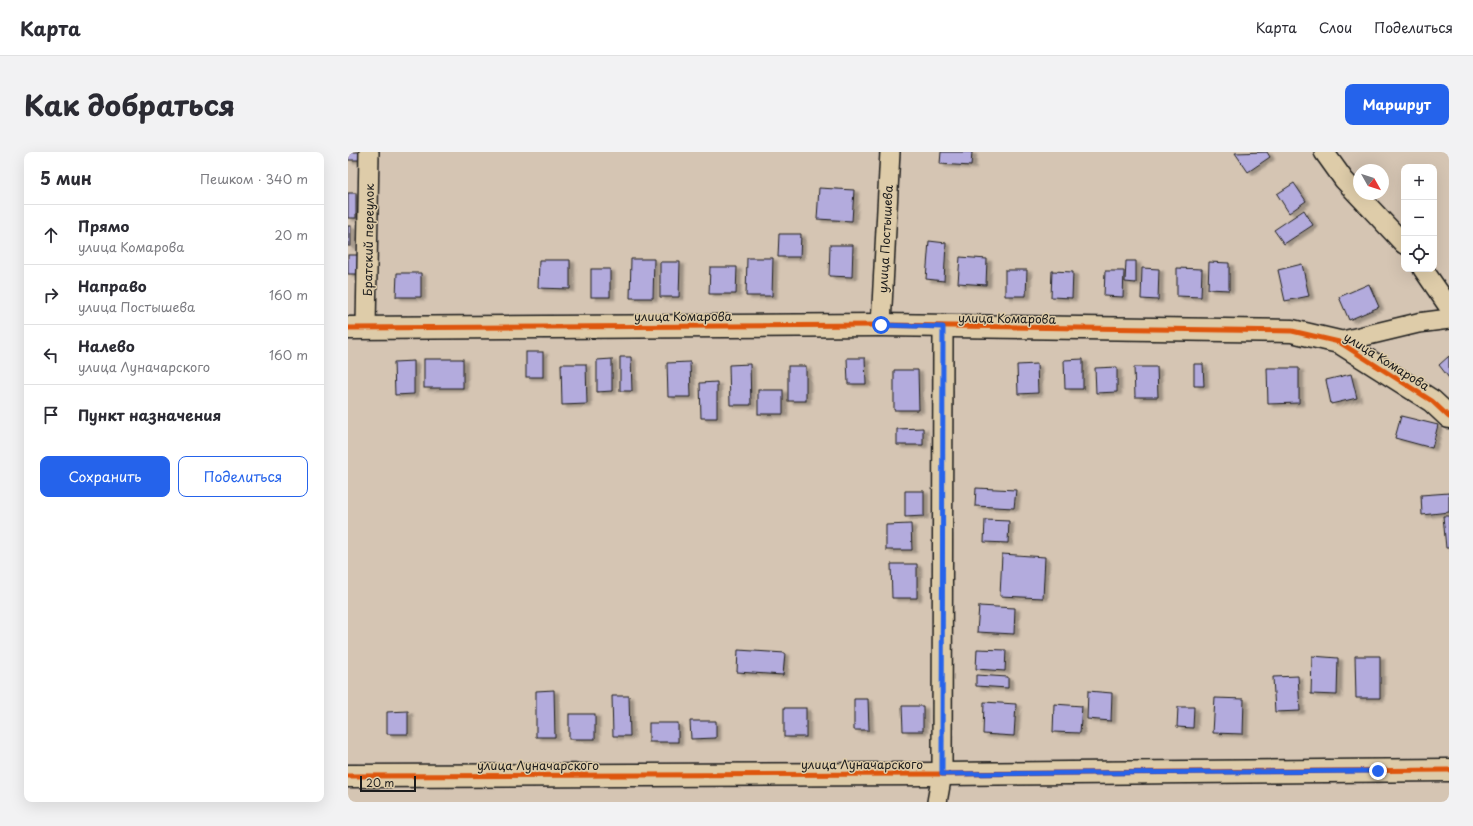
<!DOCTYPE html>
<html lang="ru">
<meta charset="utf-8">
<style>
body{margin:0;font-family:"Playpen Sans",sans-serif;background:#f2f2f3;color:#2b2b33}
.controls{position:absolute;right:12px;top:12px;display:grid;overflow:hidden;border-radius:8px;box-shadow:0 4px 16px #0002}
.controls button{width:36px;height:36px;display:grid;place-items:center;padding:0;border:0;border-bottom:1px solid #e1e1e2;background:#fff;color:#2b2b33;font:20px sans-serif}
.compass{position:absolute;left:1005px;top:12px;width:36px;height:36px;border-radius:50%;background:#fff;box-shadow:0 4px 16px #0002;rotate:129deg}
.scale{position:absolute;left:12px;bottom:10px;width:56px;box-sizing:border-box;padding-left:4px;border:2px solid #1c1c1c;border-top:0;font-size:11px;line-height:14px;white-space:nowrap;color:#1c1c1c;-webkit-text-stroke:3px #decca9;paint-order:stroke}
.stop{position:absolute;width:12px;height:12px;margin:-9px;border:3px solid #2563eb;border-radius:50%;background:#fff}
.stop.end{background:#2563eb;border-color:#fff;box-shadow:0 1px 4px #0008}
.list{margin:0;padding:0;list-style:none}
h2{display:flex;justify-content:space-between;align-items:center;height:52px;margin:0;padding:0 16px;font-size:17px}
h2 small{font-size:13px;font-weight:400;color:#7c7c81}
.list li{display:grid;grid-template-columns:26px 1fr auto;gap:12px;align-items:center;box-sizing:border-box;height:60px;padding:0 16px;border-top:1px solid #e1e1e2}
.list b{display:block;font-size:15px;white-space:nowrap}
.list p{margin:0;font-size:13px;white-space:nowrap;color:#7c7c81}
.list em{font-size:13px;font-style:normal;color:#7c7c81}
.actions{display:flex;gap:8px;padding:12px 16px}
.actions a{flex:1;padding:9px 0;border:1px solid #2563eb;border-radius:8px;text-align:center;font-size:14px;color:#2563eb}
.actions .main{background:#2563eb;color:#fff}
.icon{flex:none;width:22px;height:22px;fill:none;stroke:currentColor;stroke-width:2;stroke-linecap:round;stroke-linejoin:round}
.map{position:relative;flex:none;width:1101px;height:650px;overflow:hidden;border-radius:8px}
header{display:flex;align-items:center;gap:24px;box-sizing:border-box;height:56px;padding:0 20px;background:#fff;border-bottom:1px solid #e1e1e2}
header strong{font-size:19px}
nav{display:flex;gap:22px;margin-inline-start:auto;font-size:14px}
.intro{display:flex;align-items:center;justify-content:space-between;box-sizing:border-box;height:96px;padding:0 24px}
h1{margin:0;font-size:28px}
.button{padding:10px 18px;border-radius:8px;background:#2563eb;color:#fff;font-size:14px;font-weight:700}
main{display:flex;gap:24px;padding:0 24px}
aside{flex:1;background:#fff;border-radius:8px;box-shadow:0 4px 16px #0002}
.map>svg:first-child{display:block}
.building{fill:#b3abdd;stroke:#1c1c1c;filter:url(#shadow)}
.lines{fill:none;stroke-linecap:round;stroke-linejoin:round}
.minor-casing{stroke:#1c1c1c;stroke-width:22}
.tertiary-casing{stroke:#1c1c1c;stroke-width:25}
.minor{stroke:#decca9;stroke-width:19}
.tertiary{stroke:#decca9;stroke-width:22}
.cycleway-casing{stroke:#decca9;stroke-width:8}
.cycleway{stroke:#de560d;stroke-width:5}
.route{stroke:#2563eb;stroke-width:5}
.labels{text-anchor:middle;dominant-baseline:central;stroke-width:3;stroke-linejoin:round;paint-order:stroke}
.street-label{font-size:12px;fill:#1c1c1c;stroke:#decca9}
</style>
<header>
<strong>Карта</strong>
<nav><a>Карта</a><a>Слои</a><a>Поделиться</a></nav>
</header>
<div class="intro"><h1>Как добраться</h1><a class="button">Маршрут</a></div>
<main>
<aside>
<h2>5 мин<small>Пешком · 340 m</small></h2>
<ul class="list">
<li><svg class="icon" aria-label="ahead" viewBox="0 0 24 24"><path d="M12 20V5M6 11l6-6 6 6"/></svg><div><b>Прямо</b><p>улица Комарова</p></div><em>20 m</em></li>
<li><svg class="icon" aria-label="right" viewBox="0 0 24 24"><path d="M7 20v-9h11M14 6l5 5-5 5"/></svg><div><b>Направо</b><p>улица Постышева</p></div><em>160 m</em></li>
<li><svg class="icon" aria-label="left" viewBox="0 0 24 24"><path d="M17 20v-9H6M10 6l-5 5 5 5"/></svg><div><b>Налево</b><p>улица Луначарского</p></div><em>160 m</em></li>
<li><svg class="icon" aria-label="arrive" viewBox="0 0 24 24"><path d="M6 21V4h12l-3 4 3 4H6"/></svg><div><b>Пункт назначения</b></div></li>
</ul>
<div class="actions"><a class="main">Сохранить</a><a>Поделиться</a></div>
</aside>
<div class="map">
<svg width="1101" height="650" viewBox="0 0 1101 650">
<defs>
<filter id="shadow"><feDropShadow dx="4.5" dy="2.5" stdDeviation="1" flood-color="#0004"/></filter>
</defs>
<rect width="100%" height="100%" fill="#d5c5b3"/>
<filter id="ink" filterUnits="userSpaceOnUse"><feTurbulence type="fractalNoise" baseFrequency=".025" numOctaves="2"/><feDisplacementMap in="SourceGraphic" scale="8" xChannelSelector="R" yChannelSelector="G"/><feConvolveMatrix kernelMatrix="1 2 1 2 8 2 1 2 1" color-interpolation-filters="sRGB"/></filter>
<g filter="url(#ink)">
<g class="building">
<rect x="0" y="0" width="18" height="8"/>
<path d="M593,0h31l-1,14 -31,-2z"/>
<path d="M919,0l3,5 -22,15 -13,-19z"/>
<path d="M946,31l12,18 -17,12 -12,-19z"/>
<path d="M471,36l35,2 -2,31 -35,-2z"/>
<rect x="0" y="41" width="8" height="25"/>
<path d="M956,58l9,15 -29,19 -10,-14z"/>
<rect x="0" y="74" width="3" height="20"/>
<path d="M431,82h22l-1,23h-22z"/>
<path d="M581,89l17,2 -2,38 -18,-2z"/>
<path d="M482,93h23l-1,32 -23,-1z"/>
<rect x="0" y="103" width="11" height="19"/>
<path d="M612,105l27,2 -1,26 -28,-2z"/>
<path d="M399,106h26l-1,38h-26z"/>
<path d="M283,107h23l-1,39h-23z"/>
<path d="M191,108h31v29l-32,-1z"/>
<path d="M778,109h10v22l-11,-1z"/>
<path d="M312,110h20l-1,35h-19z"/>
<path d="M861,110l20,1v27l-21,-1z"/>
<path d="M954,112l7,32 -24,5 -7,-31z"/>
<path d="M362,115h27l-1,27h-27z"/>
<path d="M794,116l17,1 -1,31 -17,-1z"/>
<path d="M829,116l25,1 -1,28 -24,-1z"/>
<rect x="243" y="117" width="19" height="28"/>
<path d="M657,118h22l-1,26h-21z"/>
<path d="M704,119l21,1 -1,26 -21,-1z"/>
<path d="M757,119h19l-1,26 -19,-1z"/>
<path d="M49,121h24v24h-25z"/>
<path d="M1021,132l10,23 -30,13 -10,-23z"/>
<rect x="178" y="200" width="17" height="25"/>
<path d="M1101,204v22l-10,-13z"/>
<path d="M272,205h11l1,34h-12z"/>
<path d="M499,206h18l1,26h-18z"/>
<rect x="76" y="207" width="39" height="29"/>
<path d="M264,207v32l-15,1v-32z"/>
<path d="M735,207v30h-18l-1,-29z"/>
<path d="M66,209v33l-19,1 -1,-33z"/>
<path d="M342,210l1,35h-23l-1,-34z"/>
<path d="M213,212h25l1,40 -25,1z"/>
<path d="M402,212l1,41h-21l-1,-40z"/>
<path d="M689,212l1,29 -20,1 -1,-29z"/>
<path d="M846,212h9l1,22h-10z"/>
<rect x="440" y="214" width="18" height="35"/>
<path d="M769,215v25l-21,1 -1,-25z"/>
<path d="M786,215h23l1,30h-23z"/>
<path d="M919,216h32v35l-31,1z"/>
<path d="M546,218h24l1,40h-25z"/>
<path d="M1003,222l6,24 -26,6 -5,-24z"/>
<path d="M369,230v36h-16l-1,-35z"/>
<rect x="410" y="238" width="25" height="24"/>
<path d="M1053,264l37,9 -6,23 -37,-10z"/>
<path d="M575,276v17h-26v-16z"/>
<path d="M628,336l40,2 -2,18 -39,-2z"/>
<path d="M557,339h19v25l-19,1z"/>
<path d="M1101,341v19l-27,3 -1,-20z"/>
<path d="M1095,364h6v32h-3z"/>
<path d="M637,368l24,1 -1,22 -24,-1z"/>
<path d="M563,372l1,26h-26v-25z"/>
<path d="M654,402l43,3 -2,41 -43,-2z"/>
<path d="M543,412h26v34h-25z"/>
<path d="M631,454l36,2 -1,26 -37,-2z"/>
<path d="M629,497l29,1 -1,21 -29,-2z"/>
<path d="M390,498l47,3 -2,22 -46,-3z"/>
<path d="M964,504l26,2 -1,37 -26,-1z"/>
<path d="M1007,504h25v42h-24z"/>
<path d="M628,523l32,2v11l-32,-2z"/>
<path d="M950,524l2,35 -25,1 -2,-35z"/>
<path d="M206,538l1,47h-19v-46z"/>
<path d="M740,539l24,2 -1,28 -24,-2z"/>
<path d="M264,544h17l1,40h-17z"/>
<path d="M867,546l29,1 -1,35 -30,-1z"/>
<path d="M506,547h14l1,31h-15z"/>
<path d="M636,550l32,2 -2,32 -31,-2z"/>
<path d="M706,552l28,2 -2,27 -27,-1z"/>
<path d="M554,554h21v25h-20z"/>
<path d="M830,555h16l-1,21 -16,-1z"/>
<rect x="436" y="556" width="22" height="29"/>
<path d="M60,559v23h-21v-22z"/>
<rect x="221" y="562" width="26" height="25"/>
<path d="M342,569h26v17l-25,1z"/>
<rect x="301" y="571" width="29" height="19"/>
</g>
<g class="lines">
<g class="minor-casing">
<g id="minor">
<path d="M976,0l20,28 60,64"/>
<path d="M1075,117l26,38"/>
<path d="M533,173l9,-173"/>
<path d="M18,175l3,-175"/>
<path d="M991,190l79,-19 31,-4"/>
<path d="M589,650l5,-28 1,-447"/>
</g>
</g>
<g class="tertiary-casing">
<g id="tertiary">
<path d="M0,176l533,-3 411,6 47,11 93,59 17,16"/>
<path d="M0,624l594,-2 507,-4"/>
</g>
</g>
<use href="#minor" class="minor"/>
<use href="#tertiary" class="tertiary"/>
<g class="cycleway-casing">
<g id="cycleway">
<path d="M0,176l533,-3 411,6 47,11 93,59 17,16"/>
<path d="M0,624l594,-2 507,-4"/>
</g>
</g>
<use href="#cycleway" class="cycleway"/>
</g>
</g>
<g class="lines" filter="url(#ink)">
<path class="route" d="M533,173l62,2 -1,447 436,-3"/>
</g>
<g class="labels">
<g class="street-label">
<text transform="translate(537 87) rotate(-87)">улица Постышева</text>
<text transform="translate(20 88) rotate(-89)">Братский переулок</text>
<text x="335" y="164">улица Комарова</text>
<text transform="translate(659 166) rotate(1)">улица Комарова</text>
<text transform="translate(1039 209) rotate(32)">улица Комарова</text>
<text x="514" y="612">улица Луначарского</text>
<text x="190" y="613">улица Луначарского</text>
</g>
</g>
</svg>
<div class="controls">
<button>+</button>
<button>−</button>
<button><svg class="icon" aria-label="locate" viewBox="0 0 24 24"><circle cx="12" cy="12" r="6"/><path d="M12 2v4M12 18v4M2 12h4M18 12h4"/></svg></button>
</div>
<svg class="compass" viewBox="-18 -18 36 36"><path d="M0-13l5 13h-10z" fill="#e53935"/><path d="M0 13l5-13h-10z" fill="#7c7c81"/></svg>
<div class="scale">20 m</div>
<div class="stop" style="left:533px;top:173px"></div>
<div class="stop end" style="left:1030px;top:619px"></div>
</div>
</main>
